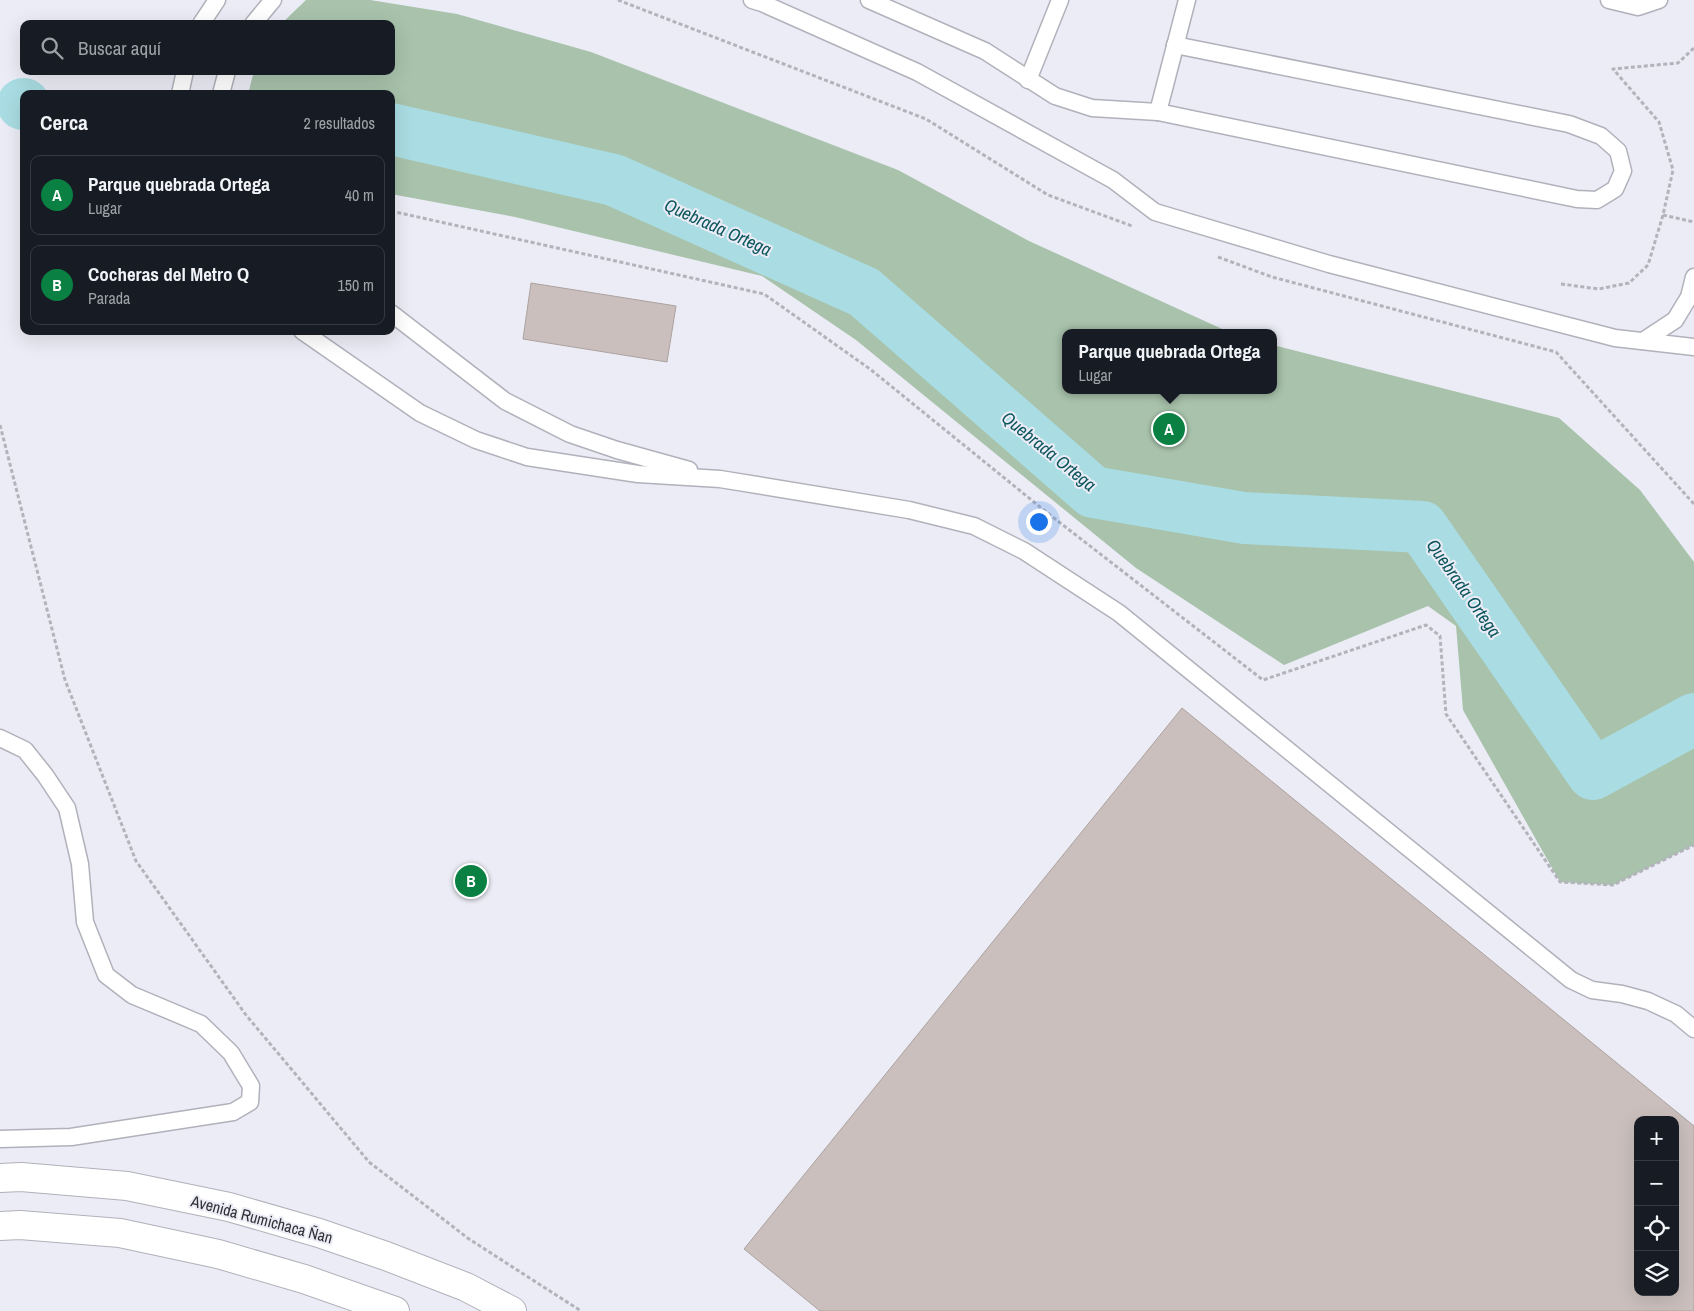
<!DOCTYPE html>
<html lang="es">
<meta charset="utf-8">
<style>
body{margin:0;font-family:"Archivo Narrow",sans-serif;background:#242831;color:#f1f3f6}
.controls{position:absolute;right:15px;bottom:15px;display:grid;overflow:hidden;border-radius:10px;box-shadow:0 5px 20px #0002}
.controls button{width:45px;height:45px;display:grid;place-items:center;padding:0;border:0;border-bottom:1px solid #363941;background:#171b24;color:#f1f3f6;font:25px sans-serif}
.you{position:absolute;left:1038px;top:521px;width:18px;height:18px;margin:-12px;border:4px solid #fff;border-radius:50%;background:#1a73e8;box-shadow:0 0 0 8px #1a73e833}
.badge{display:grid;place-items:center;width:32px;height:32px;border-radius:50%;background:#0b8043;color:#fff;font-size:16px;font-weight:700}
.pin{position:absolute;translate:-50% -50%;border:2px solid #fff;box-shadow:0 1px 5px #0006}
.popup{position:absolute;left:1062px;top:329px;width:215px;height:65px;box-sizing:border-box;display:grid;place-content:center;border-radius:10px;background:#171b24;filter:drop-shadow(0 1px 4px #0005);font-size:16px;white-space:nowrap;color:#9ea1a6}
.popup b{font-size:19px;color:#f1f3f6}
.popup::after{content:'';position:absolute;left:50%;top:100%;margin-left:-10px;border:10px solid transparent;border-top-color:#171b24}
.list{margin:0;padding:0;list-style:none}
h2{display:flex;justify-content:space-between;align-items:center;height:65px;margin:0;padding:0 20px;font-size:21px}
h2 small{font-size:16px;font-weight:400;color:#9ea1a6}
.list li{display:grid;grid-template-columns:32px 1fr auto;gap:15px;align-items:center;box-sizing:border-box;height:80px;margin:0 10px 10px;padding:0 10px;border:1px solid #363941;border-radius:10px}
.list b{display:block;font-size:19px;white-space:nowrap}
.list p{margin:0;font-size:16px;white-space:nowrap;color:#9ea1a6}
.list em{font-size:16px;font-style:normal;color:#9ea1a6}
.icon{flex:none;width:28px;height:28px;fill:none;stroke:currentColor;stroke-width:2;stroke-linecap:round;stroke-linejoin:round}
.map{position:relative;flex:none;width:1694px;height:1311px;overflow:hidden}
.search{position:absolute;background:#171b24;box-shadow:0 5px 20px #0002;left:20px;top:20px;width:375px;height:55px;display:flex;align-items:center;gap:12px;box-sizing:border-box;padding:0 18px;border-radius:10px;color:#9ea1a6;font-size:19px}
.panel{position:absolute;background:#171b24;box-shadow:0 5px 20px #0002;left:20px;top:90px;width:375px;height:245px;border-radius:10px}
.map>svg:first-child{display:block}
.green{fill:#a8c2ab}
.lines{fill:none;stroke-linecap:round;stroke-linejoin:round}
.river{stroke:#a9dde3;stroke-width:52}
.building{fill:#cabfbc;stroke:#aca29f;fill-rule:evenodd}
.service-casing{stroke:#b0b1ba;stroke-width:19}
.secondary-casing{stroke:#b0b1ba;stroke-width:30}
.path{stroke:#b3b3bb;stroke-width:3;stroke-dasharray:4 2.5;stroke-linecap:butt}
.service{stroke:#fff;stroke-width:16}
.secondary{stroke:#fff;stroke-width:28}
.labels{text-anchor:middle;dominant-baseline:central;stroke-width:4;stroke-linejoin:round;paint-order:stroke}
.street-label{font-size:16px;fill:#2f3033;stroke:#ececf6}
.water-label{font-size:18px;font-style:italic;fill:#0c565d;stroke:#ececf6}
</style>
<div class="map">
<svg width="1694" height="1311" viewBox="0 0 1694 1311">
<rect width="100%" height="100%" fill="#ececf6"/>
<path class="green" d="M306,0h64l87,14 134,38 307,118 131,71 202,92h-166v57h208v-45l286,73 81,72 54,72v283l-81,40 -53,-3 -97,-172 -7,-84 -28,-20 -144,59 -148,-97 -280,-228 -94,-64 -247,-59 -124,-23v-100h-143l6,-23h137v-47h-110z"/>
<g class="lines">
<g class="river">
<path d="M23,104h1"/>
<path d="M391,129l223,51 250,112 229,200 151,26 178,9 171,247 101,-55"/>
</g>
</g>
<g class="building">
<path d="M531,283l145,23 -9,56 -144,-23z"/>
<path d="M1182,708l512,418v185h-874l-76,-62zM1638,1120h37v172h-37z"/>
</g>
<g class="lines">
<g class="service-casing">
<g id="service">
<path d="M752,0l10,3 155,69 196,108 42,32 174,52 286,74 79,9"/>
<path d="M869,0l116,51 70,45 37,12 66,4 419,87 20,1 18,-11 8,-18 -5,-20 -17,-15 -32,-12 -394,-79"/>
<path d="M1609,0l29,7 21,-7"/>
<path d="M201,24l16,-24"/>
<path d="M253,24l20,-24"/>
<path d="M1028,80l32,-80"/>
<path d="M180,94l5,-23"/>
<path d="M221,94l6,-23"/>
<path d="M1158,112l29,-112"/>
<path d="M391,313l114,88 65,33 47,16 72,20"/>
<path d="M302,331l118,82 56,27 51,17 111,17 82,5 189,31 65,16 50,25 95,62 452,367 21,10 30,4 26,7 28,13 18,15"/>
<path d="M1643,341l32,-21 14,-23 5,-20"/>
<path d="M0,738l25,12 20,25 22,33 13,56 5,58 21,53 26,20 69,29 30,29 20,33 -1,16 -17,10 -162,25 -71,2"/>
</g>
</g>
<g class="secondary-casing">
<g id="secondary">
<path d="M0,1178l21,-1 106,9 102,21 90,26 67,23 80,31 46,24"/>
<path d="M0,1226l20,-1 100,8 98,21 86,25 91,32"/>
</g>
</g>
<g class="path">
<path d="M618,0l308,119 122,76 84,31"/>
<path d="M391,211l373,83 106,75 180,146 213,165 163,-55 14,11 6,78 114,168 53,3 81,-40"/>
<path d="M1663,215l31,7"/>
<path d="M1218,257l54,20 284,75 138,152"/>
<path d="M1561,284l38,5 30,-6 19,-18 15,-50 10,-45 -14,-48 -46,-53 65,-6 16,-15"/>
<path d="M0,425l65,255 71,181 110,154 123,147 100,77 112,72"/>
</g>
<use href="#service" class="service"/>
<use href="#secondary" class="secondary"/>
</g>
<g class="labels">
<g class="street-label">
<text transform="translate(262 1219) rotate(15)">Avenida Rumichaca Ñan</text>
</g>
<g class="water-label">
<text transform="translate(718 227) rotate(24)">Quebrada Ortega</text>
<text transform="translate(1049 451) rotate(39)">Quebrada Ortega</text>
<text transform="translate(1464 588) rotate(55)">Quebrada Ortega</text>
</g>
</g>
</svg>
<div class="controls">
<button>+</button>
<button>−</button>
<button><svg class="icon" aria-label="locate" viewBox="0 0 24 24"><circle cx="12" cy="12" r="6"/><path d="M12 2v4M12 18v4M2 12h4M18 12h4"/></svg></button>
<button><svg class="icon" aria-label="layers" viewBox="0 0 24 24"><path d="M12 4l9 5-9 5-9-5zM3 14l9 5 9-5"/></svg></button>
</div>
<div class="you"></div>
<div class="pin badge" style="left:1169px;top:429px">A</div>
<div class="popup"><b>Parque quebrada Ortega</b>Lugar</div>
<div class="pin badge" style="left:471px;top:881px">B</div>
<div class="search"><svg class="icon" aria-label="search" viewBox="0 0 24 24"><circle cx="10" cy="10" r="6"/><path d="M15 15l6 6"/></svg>Buscar aquí</div>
<section class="panel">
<h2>Cerca<small>2 resultados</small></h2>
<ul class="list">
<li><span class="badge">A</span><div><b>Parque quebrada Ortega</b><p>Lugar</p></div><em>40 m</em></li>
<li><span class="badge">B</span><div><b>Cocheras del Metro Q</b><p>Parada</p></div><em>150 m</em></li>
</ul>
</section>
</div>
